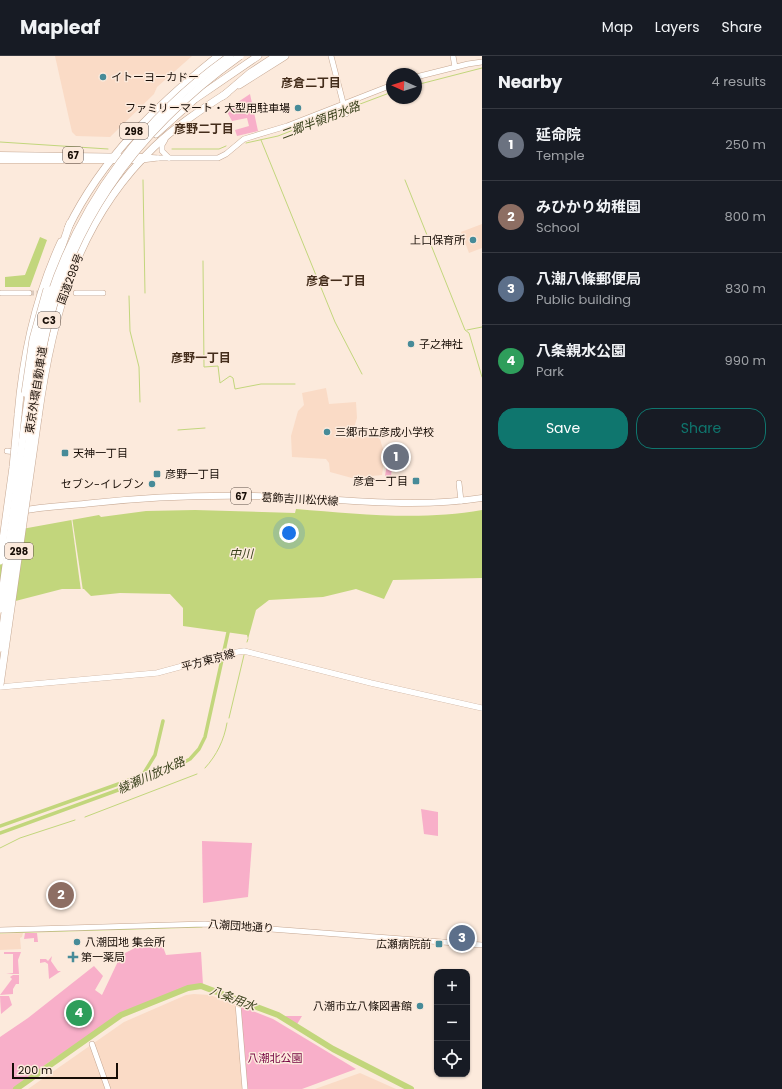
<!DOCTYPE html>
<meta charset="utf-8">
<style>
body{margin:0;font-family:Poppins,"Noto Sans JP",sans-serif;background:#20242c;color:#f1f3f6}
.controls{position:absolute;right:12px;bottom:12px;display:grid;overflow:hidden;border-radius:8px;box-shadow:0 1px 3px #0004}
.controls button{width:36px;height:36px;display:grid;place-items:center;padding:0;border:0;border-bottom:1px solid #363941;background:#171b24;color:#f1f3f6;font:20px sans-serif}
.compass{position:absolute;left:386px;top:12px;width:36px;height:36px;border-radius:50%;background:#171b24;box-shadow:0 1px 3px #0004;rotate:273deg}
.scale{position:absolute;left:12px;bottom:10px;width:106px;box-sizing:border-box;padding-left:4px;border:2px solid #170d06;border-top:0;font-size:11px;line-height:14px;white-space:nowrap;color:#170d06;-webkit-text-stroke:3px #fceadc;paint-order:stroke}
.you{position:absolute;left:289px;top:477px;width:14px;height:14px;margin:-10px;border:3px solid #fff;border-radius:50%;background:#1a73e8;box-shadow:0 0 0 6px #1a73e833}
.badge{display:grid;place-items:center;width:26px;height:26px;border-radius:50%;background:#0f766e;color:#fff;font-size:13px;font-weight:700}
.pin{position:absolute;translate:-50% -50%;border:2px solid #fff;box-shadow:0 1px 4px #0006}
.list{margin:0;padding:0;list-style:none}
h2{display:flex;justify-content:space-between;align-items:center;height:52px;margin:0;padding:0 16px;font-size:17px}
h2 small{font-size:13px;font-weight:400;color:#9ea1a6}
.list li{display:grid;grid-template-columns:26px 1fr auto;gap:12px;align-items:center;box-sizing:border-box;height:72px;padding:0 16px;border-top:1px solid #363941}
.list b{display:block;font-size:15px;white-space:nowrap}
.list p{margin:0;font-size:13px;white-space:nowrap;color:#9ea1a6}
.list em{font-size:13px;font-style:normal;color:#9ea1a6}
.actions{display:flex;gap:8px;padding:12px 16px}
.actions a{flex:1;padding:9px 0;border:1px solid #0f766e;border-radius:16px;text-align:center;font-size:14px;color:#0f766e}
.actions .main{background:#0f766e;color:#fff}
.icon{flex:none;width:22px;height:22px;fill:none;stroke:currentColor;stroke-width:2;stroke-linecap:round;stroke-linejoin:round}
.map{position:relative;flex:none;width:482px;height:1033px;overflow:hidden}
header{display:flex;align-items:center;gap:24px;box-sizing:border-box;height:56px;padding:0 20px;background:#171b24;border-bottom:1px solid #363941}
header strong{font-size:19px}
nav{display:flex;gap:22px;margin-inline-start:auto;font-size:14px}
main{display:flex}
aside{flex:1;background:#171b24}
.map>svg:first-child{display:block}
.built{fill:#fadbc6}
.green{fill:#f8afc9}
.water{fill:#c2d67c}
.pier{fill:#fceadc}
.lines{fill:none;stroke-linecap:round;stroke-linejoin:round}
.stream{stroke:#c2d67c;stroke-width:1}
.canal{stroke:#c2d67c;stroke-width:3.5}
.river{stroke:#c2d67c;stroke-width:6}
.tertiary-tunnel{stroke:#dac9bc;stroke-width:5;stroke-dasharray:5 2.5;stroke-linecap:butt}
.tertiary-casing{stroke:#c5a792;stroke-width:6}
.secondary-casing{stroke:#c5a792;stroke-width:6}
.primary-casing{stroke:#c5a792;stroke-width:7}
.trunk-casing{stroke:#c5a792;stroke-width:8}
.motorway-casing{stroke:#c5a792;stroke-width:8}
.tertiary{stroke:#fff;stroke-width:5}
.secondary{stroke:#fff;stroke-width:5.5}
.primary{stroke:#fff;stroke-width:6}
.trunk{stroke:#fff;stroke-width:7}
.motorway{stroke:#fff;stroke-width:7}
.trunk-bridge-casing{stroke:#c5a792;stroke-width:8;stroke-linecap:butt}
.motorway-bridge-casing{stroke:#c5a792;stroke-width:8;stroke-linecap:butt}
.trunk-bridge{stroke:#fff;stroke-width:7}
.motorway-bridge{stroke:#fff;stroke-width:7}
.poi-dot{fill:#478b98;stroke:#fceadc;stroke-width:1.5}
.labels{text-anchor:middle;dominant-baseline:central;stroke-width:3;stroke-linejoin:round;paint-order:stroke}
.shield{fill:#fceadc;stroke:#5c4f46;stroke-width:1}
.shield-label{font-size:10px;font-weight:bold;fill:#170d06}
.poi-label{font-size:11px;fill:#170d06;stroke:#fceadc;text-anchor:start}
.street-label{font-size:11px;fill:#170d06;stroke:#fceadc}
.park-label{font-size:11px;fill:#740341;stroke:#fceadc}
.neighbourhood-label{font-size:12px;font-weight:bold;fill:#442d1b;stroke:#fceadc}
.water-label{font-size:12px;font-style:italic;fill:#38401a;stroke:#fceadc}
</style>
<header>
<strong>Mapleaf</strong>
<nav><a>Map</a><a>Layers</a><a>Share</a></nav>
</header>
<main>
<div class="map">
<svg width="482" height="1033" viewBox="0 0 482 1033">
<rect width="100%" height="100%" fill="#fceadc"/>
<g class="built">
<path d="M55,0h137l-35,31 -3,7 -44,43 -34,-1 -4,-4z"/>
<path d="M482,168v24l-13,5 -8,-21z"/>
<path d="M326,332l3,16 27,-2 1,16 -4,13 19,3 8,5 5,17 -3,19 -30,3 -22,-6 -1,-9 -3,-4 -34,-2 -1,-21 7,-25 6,-6 -2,-12z"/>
<path d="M23,877l-1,4 -2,1 1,11 -21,1v-16z"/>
<path d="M194,938l16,1 27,10 6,84h-215l96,-67 62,-27z"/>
<path d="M360,1017l36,16h-81z"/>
</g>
<g class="green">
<path d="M250,38l8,37 -21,5 -2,-6 14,-4 -2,-8 -15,3 -6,-11z"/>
<path d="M387,408l5,1 -1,12 -6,-1z"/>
<path d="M421,753l17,3v24l-14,-2z"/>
<path d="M202,785l50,2 -4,54 -45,6z"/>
<path d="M25,877h12l1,9h-4v-4l-10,1z"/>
<path d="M145,887l18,4 3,8 35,-3 2,33 -15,2 -70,29 -69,46 -35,27h-14v-52l28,-19 66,-52 9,10 -8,14 7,5 19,-40z"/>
<path d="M4,896h17l-3,8 1,14h-13l7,-1v-19h-9z"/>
<path d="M52,900l-1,5 7,10h3l-12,8 -1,-15 -3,-2 -5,1v-4h6l2,2z"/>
<path d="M13,919h6v9h-3l-3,5v5l-13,1 12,-16 -2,-2z"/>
<path d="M0,940h9l3,9 -11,9z"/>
<path d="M240,950l33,13 83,50 -54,20h-56z"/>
<path d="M286,960h16l-6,10 -11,-7z"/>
</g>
<g class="water">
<path d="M40,181l7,3 -17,47h-25v-10l20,-2z"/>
<path d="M296,453c61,5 125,12 186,1v68l-89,2 -9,19 -28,-10 -33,8 -54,3 -13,10 -8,29 -1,-4 -64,-9v-18l-13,-14 -50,-1 -29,3 -7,-7h-22l-62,16v-72l99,-18 2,2 45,-6 49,-1 100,3z"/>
</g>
<path class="pier" d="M71,461h1l11,74h-2z"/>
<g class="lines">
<g class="stream">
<path d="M416,29l66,-17"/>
<path d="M347,53l45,-17"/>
<path d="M261,84l74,182 27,52"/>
<path d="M0,86l108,7"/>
<path d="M246,87l32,-7 64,-25"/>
<path d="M172,93h47l7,-3"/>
<path d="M143,124l2,113"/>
<path d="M405,124l60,150 4,3 13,44"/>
<path d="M203,205l1,106 14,-1 2,17 10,-7 3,2 2,11 26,-5h34"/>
<path d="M129,240l1,35 9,36 1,35"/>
<path d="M467,274l15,-3"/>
<path d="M178,374l27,-2"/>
<path d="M247,586l1,-3"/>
<path d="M229,662l15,-63"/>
<path d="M205,712c12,-13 19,-28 22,-45"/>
<path d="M85,761l112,-43"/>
<path d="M0,792l20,-10 55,-18"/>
<path d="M0,877l202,-6"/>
</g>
<g class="canal">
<path d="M0,770l124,-44 20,-9 11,-18 8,-34"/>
<path d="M0,777l162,-59 28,-15 9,-10 6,-12 24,-109"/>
</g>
<path class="river" d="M16,1033l105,-74 67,-27 13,-2 77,29 55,34 78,40"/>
<path class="tertiary-tunnel" d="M29,237h14"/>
<g class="tertiary-casing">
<g id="tertiary">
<path d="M331,0l15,58"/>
<path d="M453,0l2,11"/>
<path d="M416,21l52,-13 14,-2"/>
<path d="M165,84l-3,5v6l7,7"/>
<path d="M158,102h60l8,-4 18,-15 43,-13 105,-41"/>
<path d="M142,104l16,-2 -13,-1"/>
<path d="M1,237h28"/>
<path d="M76,237h27"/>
<path d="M7,395l9,1"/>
<path d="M459,427l2,18"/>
<path d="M0,874l205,-6 277,21"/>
<path d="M238,948l7,85"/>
<path d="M92,988l16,45"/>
</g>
</g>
<g class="secondary-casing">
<path id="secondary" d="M0,631l157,-14 74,-20 13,-2 127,32 111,25"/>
</g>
<g class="primary-casing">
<g id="primary">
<path d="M0,99l145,2"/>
<path d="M0,104h142"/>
<path d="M21,455c24,-5 48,-5 72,-8 72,-8 145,-9 217,-5 57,4 115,9 172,0"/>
</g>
</g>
<g class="trunk-casing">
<g id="trunk">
<path d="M239,29l46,-29"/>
<path d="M68,172c34,-70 90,-124 150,-172"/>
<path d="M18,359c5,-60 17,-117 43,-173"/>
<path d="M38,362c14,-103 39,-197 116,-271 22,-21 48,-38 73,-54"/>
</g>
</g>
<g class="motorway-casing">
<g id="motorway">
<path d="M212,11l11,-11"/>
<path d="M223,40l27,-23 26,-17"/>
<path d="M156,78l39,-35 63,-43"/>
<path d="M47,233l23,-66"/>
</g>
</g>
<use href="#tertiary" class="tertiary"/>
<use href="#secondary" class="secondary"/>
<use href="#primary" class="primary"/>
<use href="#trunk" class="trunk"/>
<use href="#motorway" class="motorway"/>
<g class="trunk-bridge-casing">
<g id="trunk-bridge">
<path d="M0,505l13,-94 5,-52"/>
<path d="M0,629l38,-267"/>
</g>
</g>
<g class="motorway-bridge-casing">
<g id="motorway-bridge">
<path d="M25,337l8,-54 14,-50"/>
<path d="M0,553c7,-53 15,-106 21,-158 7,-52 13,-104 29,-154 32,-98 96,-182 180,-241"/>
<path d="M0,592l40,-287c24,-131 92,-228 200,-305"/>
</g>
</g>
<use href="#trunk-bridge" class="trunk-bridge"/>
<use href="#motorway-bridge" class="motorway-bridge"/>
</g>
<g class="poi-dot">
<circle cx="103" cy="21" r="4"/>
<circle cx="298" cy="52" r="4"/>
<circle cx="473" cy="184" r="4"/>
<circle cx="411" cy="288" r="4"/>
<circle cx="327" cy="376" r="4"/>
<rect x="61" y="393" width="8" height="8" rx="2"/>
<rect x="153" y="414" width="8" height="8" rx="2"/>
<rect x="412" y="421" width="8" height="8" rx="2"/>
<circle cx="152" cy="428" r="4"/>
<circle cx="77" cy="886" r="4"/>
<rect x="435" y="884" width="8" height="8" rx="2"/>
<path d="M71 895h4v4h4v4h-4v4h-4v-4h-4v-4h4z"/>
<circle cx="420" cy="950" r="4"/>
</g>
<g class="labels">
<g class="shield">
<rect x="120" y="67" width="28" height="16" rx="3"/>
<rect x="63" y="91" width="20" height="16" rx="3"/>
<rect x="38" y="256" width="22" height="16" rx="3"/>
<rect x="231" y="432" width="20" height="16" rx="3"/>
<rect x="5" y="487" width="28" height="16" rx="3"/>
</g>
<g class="shield-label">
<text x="134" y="75">298</text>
<text x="73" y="99">67</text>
<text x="49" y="264">C3</text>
<text x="241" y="440">67</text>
<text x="19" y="495">298</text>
</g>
<g class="poi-label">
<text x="111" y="21">イトーヨーカドー</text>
<text x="290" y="52" text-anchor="end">ファミリーマート・大型用駐車場</text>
<text x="465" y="184" text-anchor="end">上口保育所</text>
<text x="419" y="288">子之神社</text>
<text x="335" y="376">三郷市立彦成小学校</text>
<text x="73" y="397">天神一丁目</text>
<text x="165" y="418">彦野一丁目</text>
<text x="408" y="425" text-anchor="end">彦倉一丁目</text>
<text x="144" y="428" text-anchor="end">セブン-イレブン</text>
<text x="85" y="886">八潮団地 集会所</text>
<text x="431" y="888" text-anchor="end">広瀬病院前</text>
<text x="81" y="901">第一薬局</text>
<text x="412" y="950" text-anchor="end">八潮市立八條図書館</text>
</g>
<g class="street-label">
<text transform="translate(70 223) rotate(-69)">国道298号</text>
<text transform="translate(36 334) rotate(-81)">東京外環自動車道</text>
<text transform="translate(300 443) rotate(3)">葛飾吉川松伏線</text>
<text transform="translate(208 604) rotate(-15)">平方東京線</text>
<text transform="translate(241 870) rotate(4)">八潮団地通り</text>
</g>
<g class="park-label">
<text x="275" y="1002">八潮北公園</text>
</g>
<g class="neighbourhood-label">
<text x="311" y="26">彦倉二丁目</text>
<text x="204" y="72">彦野二丁目</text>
<text x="336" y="224">彦倉一丁目</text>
<text x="201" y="301">彦野一丁目</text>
</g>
<g class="water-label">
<text transform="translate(320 64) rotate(-21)">二郷半領用水路</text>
<text x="241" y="497">中川</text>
<text transform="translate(151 719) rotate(-24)">綾瀬川放水路</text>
<text transform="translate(233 942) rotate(21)">八条用水</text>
</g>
</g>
</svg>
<div class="controls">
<button>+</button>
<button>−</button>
<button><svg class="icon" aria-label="locate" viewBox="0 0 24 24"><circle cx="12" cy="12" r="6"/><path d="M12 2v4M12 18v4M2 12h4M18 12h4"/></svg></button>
</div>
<svg class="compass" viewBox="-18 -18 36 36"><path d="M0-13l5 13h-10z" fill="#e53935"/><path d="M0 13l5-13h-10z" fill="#9ea1a6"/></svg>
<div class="scale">200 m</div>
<div class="you"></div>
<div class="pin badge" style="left:396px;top:401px;background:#6b7280">1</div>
<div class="pin badge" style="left:61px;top:839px;background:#8d6e63">2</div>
<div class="pin badge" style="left:462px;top:882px;background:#5c6f8a">3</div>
<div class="pin badge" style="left:79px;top:957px;background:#2e9e5b">4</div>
</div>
<aside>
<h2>Nearby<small>4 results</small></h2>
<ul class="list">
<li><span class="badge" style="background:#6b7280">1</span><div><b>延命院</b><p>Temple</p></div><em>250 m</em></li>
<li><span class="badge" style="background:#8d6e63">2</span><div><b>みひかり幼稚園</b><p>School</p></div><em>800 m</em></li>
<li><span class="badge" style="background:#5c6f8a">3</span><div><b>八潮八條郵便局</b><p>Public building</p></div><em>830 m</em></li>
<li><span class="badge" style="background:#2e9e5b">4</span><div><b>八条親水公園</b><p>Park</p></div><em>990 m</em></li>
</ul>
<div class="actions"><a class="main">Save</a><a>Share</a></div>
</aside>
</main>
